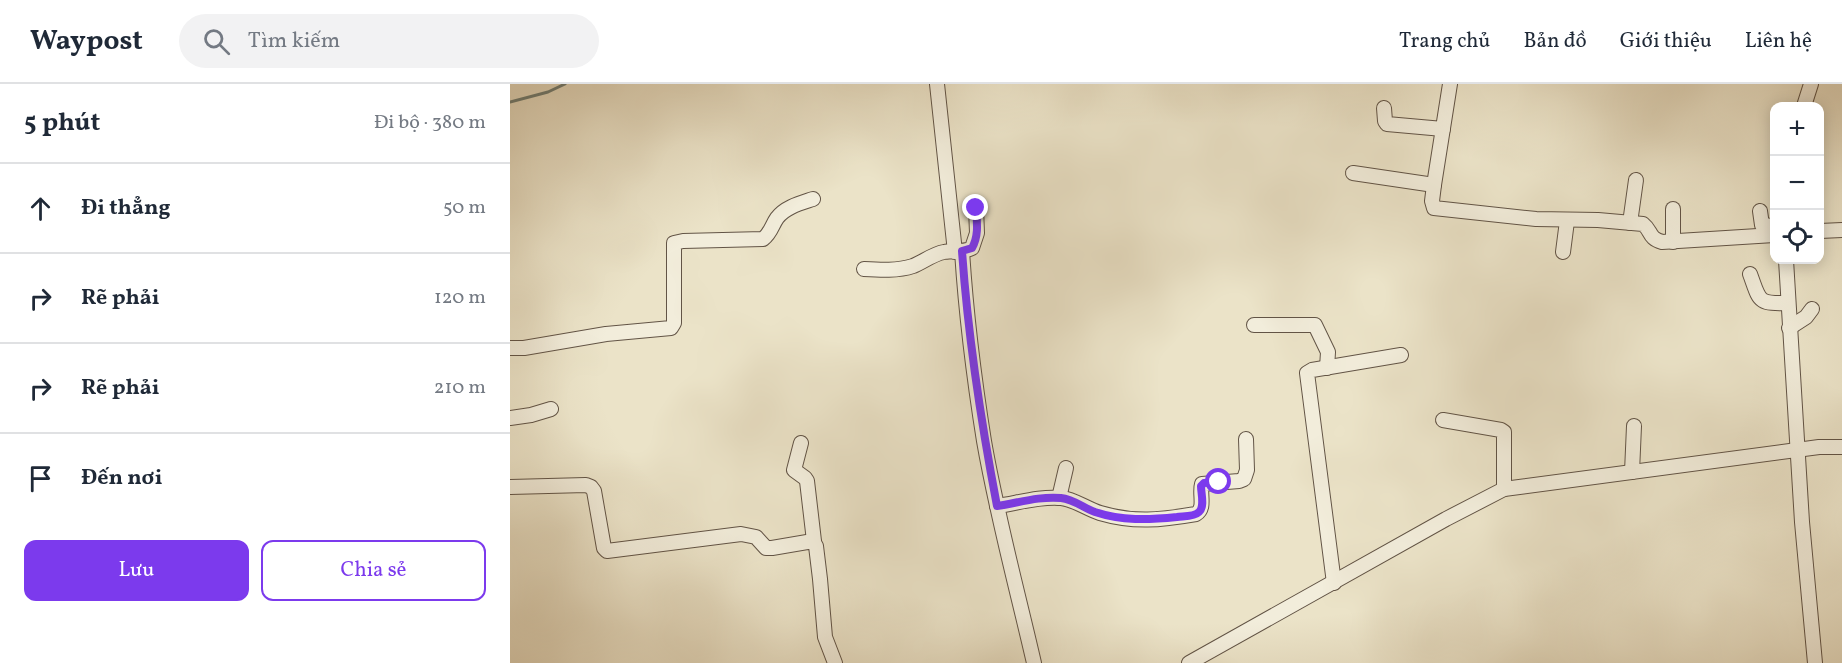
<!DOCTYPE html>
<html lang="vi">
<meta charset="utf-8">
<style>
body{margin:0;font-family:Vollkorn,serif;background:#f2f2f3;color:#1f2937}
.controls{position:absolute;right:18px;top:18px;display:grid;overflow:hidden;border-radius:12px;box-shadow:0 3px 15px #0003}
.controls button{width:54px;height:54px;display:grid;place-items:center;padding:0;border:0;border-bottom:2px solid #e0e1e3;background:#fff;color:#1f2937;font:30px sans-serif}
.stop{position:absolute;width:18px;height:18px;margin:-14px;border:4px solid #7c3aed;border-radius:50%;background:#fff}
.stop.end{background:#7c3aed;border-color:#fff;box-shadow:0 2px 6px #0008}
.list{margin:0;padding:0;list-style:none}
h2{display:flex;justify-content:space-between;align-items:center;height:78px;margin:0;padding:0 24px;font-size:26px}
h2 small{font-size:20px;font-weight:400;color:#747a83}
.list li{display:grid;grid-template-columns:39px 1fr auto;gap:18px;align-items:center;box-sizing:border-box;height:90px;padding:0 24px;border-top:2px solid #e0e1e3}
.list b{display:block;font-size:22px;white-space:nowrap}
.list em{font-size:20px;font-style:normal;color:#747a83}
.actions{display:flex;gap:12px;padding:18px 24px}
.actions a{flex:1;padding:14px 0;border:2px solid #7c3aed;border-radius:12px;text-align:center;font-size:21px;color:#7c3aed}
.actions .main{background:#7c3aed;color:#fff}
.icon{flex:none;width:33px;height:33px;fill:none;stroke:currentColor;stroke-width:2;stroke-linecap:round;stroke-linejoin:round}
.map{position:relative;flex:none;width:1332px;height:579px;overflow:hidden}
header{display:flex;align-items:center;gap:36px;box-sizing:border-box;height:84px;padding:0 30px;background:#fff;border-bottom:2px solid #e0e1e3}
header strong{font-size:28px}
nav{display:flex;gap:33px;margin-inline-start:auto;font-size:21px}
.search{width:420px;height:54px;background:#f2f2f3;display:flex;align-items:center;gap:15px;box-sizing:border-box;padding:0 21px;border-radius:33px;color:#747a83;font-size:22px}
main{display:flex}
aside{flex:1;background:#fff}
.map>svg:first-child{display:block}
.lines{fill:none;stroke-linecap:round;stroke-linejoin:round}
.stream{stroke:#708078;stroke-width:3}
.minor-casing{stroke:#625446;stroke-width:16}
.minor{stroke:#f2eddb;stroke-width:14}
.route{stroke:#7c3aed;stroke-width:8}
</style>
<header>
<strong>Waypost</strong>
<div class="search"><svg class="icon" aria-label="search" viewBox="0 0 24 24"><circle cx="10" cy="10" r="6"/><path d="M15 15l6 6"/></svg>Tìm kiếm</div>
<nav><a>Trang chủ</a><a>Bản đồ</a><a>Giới thiệu</a><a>Liên hệ</a></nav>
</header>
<main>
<aside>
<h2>5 phút<small>Đi bộ · 380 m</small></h2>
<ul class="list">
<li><svg class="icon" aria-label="ahead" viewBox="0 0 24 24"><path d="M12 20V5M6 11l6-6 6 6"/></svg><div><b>Đi thẳng</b></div><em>50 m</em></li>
<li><svg class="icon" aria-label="right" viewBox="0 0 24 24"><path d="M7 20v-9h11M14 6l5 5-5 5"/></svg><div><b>Rẽ phải</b></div><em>120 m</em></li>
<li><svg class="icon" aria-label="right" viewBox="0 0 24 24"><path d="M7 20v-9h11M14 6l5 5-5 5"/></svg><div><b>Rẽ phải</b></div><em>210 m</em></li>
<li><svg class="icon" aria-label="arrive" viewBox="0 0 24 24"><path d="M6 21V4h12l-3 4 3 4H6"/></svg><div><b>Đến nơi</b></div></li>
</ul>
<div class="actions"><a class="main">Lưu</a><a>Chia sẻ</a></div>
</aside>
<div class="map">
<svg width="1332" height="579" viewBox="0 0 1332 579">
<rect width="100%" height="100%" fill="#ebe3c8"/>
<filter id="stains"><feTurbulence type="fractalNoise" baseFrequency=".00333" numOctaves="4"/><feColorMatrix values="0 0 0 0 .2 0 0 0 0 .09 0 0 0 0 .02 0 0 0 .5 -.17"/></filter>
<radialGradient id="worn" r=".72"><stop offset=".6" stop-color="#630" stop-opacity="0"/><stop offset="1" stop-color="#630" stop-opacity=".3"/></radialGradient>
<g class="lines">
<path class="stream" d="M0,18l38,-10 17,-8"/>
<g class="minor-casing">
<g id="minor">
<path d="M427,0l18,168"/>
<path d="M940,0l-16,101 -2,16 2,7 102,11 62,1 45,4c9,7 5,14 19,18l112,-7"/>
<path d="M1294,22l7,-22"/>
<path d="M874,24l1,13 2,3 56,5"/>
<path d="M843,89l81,12"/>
<path d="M1163,125v33"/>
<path d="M1250,127l2,14 12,1"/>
<path d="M1120,139l6,-43"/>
<path d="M1310,147l22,-1"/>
<path d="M452,167c4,63 12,127 22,190 13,75 33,148 50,222"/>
<path d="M1053,168l4,-31"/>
<path d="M1276,176l16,262 13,141"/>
<path d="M354,185c16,1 34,2 49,-3 10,-4 20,-12 31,-14 9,-2 19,1 28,-4l5,-15 -1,-25"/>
<path d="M1240,190c10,27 7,30 38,29"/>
<path d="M744,241h61l13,27 -1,16"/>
<path d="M1279,244l17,-11 6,-8"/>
<path d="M0,264h14l82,-14 65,-6 3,-5v-80l9,-2 80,-2c8,-6 9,-14 14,-21 8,-11 24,-15 36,-19"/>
<path d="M0,334l21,-3 20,-6"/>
<path d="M933,336l58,10 3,2v57"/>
<path d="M291,359l-7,27 11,8 2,3 7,60"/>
<path d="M1122,388l2,-46"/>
<path d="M0,403l76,-2 5,2 3,4 10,57 3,3 134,-17 15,3 10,11h6l41,-7 3,5 4,33 5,58 10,26"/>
<path d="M549,414l7,-30"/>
<path d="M487,422c21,-3 42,-10 64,-8 13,1 26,11 39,15 34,10 61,7 96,1 10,-6 3,-20 6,-30l37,-3 5,-2 3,-9 -1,-31"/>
<path d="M824,499l-27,-210 5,-3 89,-15"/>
<path d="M679,579l257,-144 58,-30 315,-42h23"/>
</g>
</g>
<use href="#minor" class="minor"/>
</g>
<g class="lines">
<path class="route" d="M466,124c1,14 3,28 -4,40l-10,3c6,86 19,171 35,255 21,-3 42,-10 64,-8 12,1 23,10 34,14 27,9 53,8 82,5 6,-1 17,0 22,-5 6,-5 2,-19 2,-26l3,-3 15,-1"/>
</g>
<rect width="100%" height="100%" filter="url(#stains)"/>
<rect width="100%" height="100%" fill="url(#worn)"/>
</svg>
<div class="controls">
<button>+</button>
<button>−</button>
<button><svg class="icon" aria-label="locate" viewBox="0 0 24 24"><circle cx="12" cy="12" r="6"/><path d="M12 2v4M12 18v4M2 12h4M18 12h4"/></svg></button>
</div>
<div class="stop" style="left:709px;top:398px"></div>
<div class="stop end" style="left:466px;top:124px"></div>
</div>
</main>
